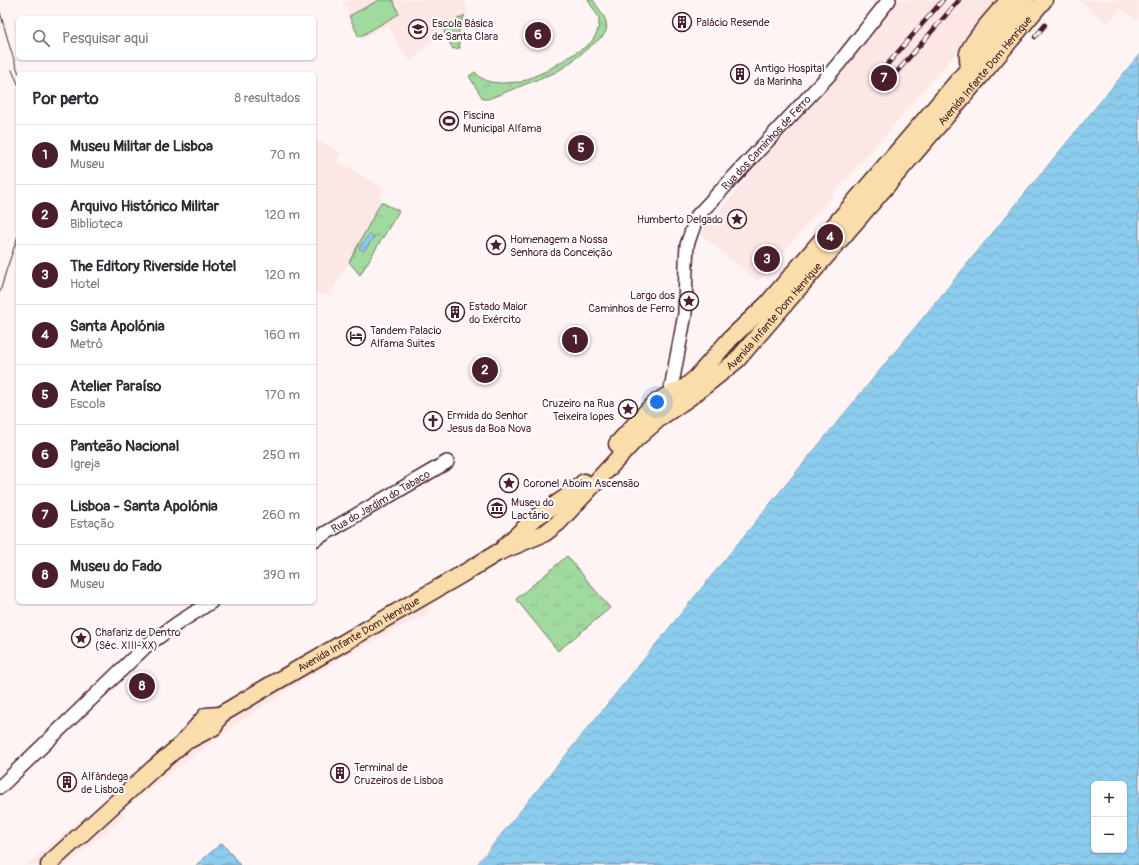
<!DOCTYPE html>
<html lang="pt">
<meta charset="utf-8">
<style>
body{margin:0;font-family:Pangolin,sans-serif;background:#f2f2f3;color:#2b2b33}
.controls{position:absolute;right:12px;bottom:12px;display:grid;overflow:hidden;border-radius:6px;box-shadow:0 1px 3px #0004}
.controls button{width:36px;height:36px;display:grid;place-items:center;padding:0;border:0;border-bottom:1px solid #e1e1e2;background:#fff;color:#2b2b33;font:20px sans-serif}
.you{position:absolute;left:657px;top:402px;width:14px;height:14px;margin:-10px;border:3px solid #fff;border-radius:50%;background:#1a73e8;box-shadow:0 0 0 6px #1a73e833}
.badge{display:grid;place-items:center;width:26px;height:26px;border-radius:50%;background:#4a1f2b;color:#fff;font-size:13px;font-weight:700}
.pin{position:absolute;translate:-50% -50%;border:2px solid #fff;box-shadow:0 1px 4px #0006}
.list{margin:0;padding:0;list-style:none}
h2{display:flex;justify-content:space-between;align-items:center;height:52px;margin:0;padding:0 16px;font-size:17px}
h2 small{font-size:13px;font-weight:400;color:#7c7c81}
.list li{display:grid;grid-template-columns:26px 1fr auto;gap:12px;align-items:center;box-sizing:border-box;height:60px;padding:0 16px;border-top:1px solid #e1e1e2}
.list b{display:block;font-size:15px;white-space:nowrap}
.list p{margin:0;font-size:13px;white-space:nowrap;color:#7c7c81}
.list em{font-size:13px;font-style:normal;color:#7c7c81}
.icon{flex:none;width:22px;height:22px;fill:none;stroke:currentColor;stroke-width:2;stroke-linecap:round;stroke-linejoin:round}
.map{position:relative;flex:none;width:1139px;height:865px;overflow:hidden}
.search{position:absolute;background:#fff;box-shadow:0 1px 3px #0004;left:16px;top:16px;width:300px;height:44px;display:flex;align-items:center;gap:10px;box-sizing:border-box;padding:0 14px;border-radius:6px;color:#7c7c81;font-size:15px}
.panel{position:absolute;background:#fff;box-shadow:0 1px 3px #0004;left:16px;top:72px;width:300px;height:532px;border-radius:6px}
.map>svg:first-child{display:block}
.built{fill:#fde7e5}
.grass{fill:url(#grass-tufts);stroke:#767c65}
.pitch{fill:#a1da9f;stroke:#767c65}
.water{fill:url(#water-waves);stroke:#72879f;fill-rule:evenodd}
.pier{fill:#fef4f3}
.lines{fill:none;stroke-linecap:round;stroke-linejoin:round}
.tertiary-casing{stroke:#4a1f2b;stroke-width:16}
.primary-casing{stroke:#4a1f2b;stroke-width:19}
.tertiary{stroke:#fff;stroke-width:13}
.primary{stroke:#f9deab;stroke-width:16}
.tram{stroke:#4a1f2b;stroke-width:1}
.rail-casing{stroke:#4a1f2b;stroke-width:4.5}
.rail{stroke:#fff;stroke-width:3;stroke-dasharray:9;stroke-linecap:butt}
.labels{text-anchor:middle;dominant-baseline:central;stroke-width:4;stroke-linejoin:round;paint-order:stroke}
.poi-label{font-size:11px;fill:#4a1f2b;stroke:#fff;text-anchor:start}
.street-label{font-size:11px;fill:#4a1f2b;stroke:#fff}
</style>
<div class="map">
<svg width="1139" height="865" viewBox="0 0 1139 865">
<defs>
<pattern id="grass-tufts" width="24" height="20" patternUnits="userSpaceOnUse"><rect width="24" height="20" fill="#a1da9f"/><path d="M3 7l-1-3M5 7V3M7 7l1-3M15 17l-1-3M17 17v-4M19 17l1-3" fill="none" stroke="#8cbb89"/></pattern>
<pattern id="water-waves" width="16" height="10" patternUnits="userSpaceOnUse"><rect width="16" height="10" fill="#8ccced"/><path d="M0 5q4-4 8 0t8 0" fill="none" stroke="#7aafcb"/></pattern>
</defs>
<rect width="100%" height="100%" fill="#fef4f3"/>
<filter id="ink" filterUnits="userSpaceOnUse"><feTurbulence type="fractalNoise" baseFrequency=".025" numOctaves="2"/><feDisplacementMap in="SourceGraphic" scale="8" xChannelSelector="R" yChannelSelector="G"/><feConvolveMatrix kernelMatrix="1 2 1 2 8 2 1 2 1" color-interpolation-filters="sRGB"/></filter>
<g filter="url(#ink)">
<g class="built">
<path d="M349,0h118l-3,1 5,11 -21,12 -4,8 -34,29 -10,-13 -12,-23 -27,15 -18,-37z"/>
<path d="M898,0h104l-244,282 -58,-49 49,-57 -1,-1 110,-127z"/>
<path d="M1079,0h60v18l-2,2 -16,-11 -13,15z"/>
<path d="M314,139l27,13 -4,8 48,29 -5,7 3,2 -53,98 -16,-3z"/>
<path d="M424,600l7,12 -34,17 -53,28 -46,27 -58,38 -62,45 -56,44 4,5 -60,49h-40l84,-69 3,4 86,-66z"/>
</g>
<g class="grass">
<path d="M588,0h5c7,11 20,24 10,36l-37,30 -12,7 -66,26h-5l-14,-23 6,-4 6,6 9,4 11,1 20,-1 25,-11 41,-25 5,-5 5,-8 2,-8v-7z"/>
<path d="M465,15c-6,11 -8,20 -5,33l-7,1 -9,-17 4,-8z"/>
<path d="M381,202l18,9 -39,64 -11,-13z"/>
<path d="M567,556l43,52 -52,43 -42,-52z"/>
</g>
<path class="pitch" d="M379,0h14l6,14 -40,23 -10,-21z"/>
<g class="water">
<path d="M1139,54v811h-663l291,-358zM1094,784h30v66h-30z"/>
<path d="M370,234l4,3 -10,14 -5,-3z"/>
<path d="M222,843l18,22h-44z"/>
</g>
<path class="pier" d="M1139,52v2l-372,453 -291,358h-2l292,-359z"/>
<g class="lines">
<g class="tertiary-casing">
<g id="tertiary">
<path id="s1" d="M670,394l15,-80 1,-51 1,-18 10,-29 3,-3 129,-138 11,-13 49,-62"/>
<path id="s2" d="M314,540l133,-78"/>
<path d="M0,787l146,-141 32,-23 33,-21"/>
</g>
</g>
<g class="primary-casing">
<g id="primary">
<path d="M970,71c-1,-5 -3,-12 -2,-18 3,-12 32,-43 41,-53"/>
<path d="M617,444l32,-35 9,-8 12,-7 14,-6 12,-10 34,-39 37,-35 202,-236 56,-68"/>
<path d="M505,546l29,-27 38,-26 12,-11"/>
<path d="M189,740l25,-13 6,-12"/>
<path id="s3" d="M49,865l3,-4 102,-93 28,-24 24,-28 14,-1 47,-28 192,-111 38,-23 48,-20 13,-10 77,-83 26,-23 28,-19 22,-17 26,-21 237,-276 70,-84"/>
</g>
</g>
<use href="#tertiary" class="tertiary"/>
<use href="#primary" class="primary"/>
<g class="tram">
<path d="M0,12l11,39 8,23"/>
<path d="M12,70l6,14"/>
<path d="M0,292l6,-21 12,-35"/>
</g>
<g class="rail-casing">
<g id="rail">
<path d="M1035,37l10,-12"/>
<path d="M879,74l64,-74"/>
<path d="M888,82l71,-82"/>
</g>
</g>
<use href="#rail" class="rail"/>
</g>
</g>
<defs>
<g id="building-ring" transform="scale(1)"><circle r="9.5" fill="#fff" stroke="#4a1f2b" stroke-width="1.5"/><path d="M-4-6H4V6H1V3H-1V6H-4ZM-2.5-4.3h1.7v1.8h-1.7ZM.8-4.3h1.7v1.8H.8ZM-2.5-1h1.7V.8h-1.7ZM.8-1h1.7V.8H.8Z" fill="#4a1f2b"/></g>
<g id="school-ring" transform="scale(1)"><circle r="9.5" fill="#fff" stroke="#4a1f2b" stroke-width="1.5"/><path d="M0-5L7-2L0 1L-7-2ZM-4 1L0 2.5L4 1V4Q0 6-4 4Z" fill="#4a1f2b"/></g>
<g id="stadium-ring" transform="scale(1)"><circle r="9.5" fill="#fff" stroke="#4a1f2b" stroke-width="1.5"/><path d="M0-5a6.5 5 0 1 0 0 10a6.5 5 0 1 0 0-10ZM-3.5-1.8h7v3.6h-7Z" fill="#4a1f2b"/></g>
<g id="sight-ring" transform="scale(1)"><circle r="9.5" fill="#fff" stroke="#4a1f2b" stroke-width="1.5"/><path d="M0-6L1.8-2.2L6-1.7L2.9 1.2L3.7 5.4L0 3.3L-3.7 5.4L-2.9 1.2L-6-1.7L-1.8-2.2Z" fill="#4a1f2b"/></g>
<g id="hotel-ring" transform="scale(1)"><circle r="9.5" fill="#fff" stroke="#4a1f2b" stroke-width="1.5"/><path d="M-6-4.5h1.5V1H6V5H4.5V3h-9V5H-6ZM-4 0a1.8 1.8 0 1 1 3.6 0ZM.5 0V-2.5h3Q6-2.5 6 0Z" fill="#4a1f2b"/></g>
<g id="church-ring" transform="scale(1)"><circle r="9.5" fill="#fff" stroke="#4a1f2b" stroke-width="1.5"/><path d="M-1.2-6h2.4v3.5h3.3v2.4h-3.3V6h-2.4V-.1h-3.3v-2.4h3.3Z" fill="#4a1f2b"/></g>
<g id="museum-ring" transform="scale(1)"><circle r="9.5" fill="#fff" stroke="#4a1f2b" stroke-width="1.5"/><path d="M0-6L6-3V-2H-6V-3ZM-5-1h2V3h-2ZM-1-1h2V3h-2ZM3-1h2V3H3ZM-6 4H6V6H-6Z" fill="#4a1f2b"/></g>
</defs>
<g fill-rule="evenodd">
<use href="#building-ring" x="682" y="22"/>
<use href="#school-ring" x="418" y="29"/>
<use href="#building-ring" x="740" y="74"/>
<use href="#stadium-ring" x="449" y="121"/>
<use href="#sight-ring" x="737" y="219"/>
<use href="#sight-ring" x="496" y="245"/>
<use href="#sight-ring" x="689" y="301"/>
<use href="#building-ring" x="455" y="312"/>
<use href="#hotel-ring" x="356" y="336"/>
<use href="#sight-ring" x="628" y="409"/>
<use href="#church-ring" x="433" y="421"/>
<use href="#sight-ring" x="509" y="483"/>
<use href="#museum-ring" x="497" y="508"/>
<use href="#sight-ring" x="81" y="638"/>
<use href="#building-ring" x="340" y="773"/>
<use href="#building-ring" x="67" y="782"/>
</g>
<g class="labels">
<g class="poi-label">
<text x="696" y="22">Palácio Resende</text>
<text x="432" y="23">Escola Básica<tspan x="432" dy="13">de Santa Clara</tspan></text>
<text x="754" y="68">Antigo Hospital<tspan x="754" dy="13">da Marinha</tspan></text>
<text x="463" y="115">Piscina<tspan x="463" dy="13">Municipal Alfama</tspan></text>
<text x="723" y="219" text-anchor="end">Humberto Delgado</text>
<text x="510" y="239">Homenagem a Nossa<tspan x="510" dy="13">Senhora da Conceição</tspan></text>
<text x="675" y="295" text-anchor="end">Largo dos<tspan x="675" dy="13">Caminhos de Ferro</tspan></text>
<text x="469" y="306">Estado Maior<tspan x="469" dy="13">do Exército</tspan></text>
<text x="370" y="330">Tandem Palacio<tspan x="370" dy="13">Alfama Suites</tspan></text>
<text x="614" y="403" text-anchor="end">Cruzeiro na Rua<tspan x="614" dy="13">Teixeira lopes</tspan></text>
<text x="447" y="415">Ermida do Senhor<tspan x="447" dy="13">Jesus da Boa Nova</tspan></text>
<text x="523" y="483">Coronel Aboim Ascensão</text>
<text x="511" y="502">Museu do<tspan x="511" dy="13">Lactário</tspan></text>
<text x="95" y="632">Chafariz de Dentro<tspan x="95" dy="13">(Séc. XIII-XX)</tspan></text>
<text x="354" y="767">Terminal de<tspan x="354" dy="13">Cruzeiros de Lisboa</tspan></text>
<text x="81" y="776">Alfândega<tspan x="81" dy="13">de Lisboa</tspan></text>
</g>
<g class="street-label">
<text stroke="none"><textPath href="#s3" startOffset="1244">Avenida Infante Dom Henrique</textPath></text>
<text stroke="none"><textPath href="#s1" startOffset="282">Rua dos Caminhos de Ferro</textPath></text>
<text stroke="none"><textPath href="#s3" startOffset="920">Avenida Infante Dom Henrique</textPath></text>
<text stroke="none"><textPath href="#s2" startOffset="77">Rua do Jardim do Tabaco</textPath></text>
<text stroke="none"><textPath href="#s3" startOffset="391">Avenida Infante Dom Henrique</textPath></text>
</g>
</g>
</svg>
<div class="controls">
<button>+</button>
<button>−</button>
</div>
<div class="you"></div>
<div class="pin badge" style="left:575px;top:340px">1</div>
<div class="pin badge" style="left:485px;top:370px">2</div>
<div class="pin badge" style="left:767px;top:259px">3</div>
<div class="pin badge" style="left:830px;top:237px">4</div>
<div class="pin badge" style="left:581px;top:148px">5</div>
<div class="pin badge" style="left:538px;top:35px">6</div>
<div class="pin badge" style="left:884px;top:78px">7</div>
<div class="pin badge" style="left:142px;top:686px">8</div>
<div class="search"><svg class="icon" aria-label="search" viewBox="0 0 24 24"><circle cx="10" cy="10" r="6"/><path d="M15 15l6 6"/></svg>Pesquisar aqui</div>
<section class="panel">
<h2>Por perto<small>8 resultados</small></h2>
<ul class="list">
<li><span class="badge">1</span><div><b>Museu Militar de Lisboa</b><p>Museu</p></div><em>70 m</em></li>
<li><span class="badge">2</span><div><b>Arquivo Histórico Militar</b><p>Biblioteca</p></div><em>120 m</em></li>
<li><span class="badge">3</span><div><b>The Editory Riverside Hotel</b><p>Hotel</p></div><em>120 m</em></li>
<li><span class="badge">4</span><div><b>Santa Apolónia</b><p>Metrô</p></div><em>160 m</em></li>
<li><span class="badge">5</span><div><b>Atelier Paraíso</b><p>Escola</p></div><em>170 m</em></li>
<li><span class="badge">6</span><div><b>Panteão Nacional</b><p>Igreja</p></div><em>250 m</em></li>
<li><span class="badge">7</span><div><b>Lisboa - Santa Apolónia</b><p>Estação</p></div><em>260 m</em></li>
<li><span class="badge">8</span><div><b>Museu do Fado</b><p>Museu</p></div><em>390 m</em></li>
</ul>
</section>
</div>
